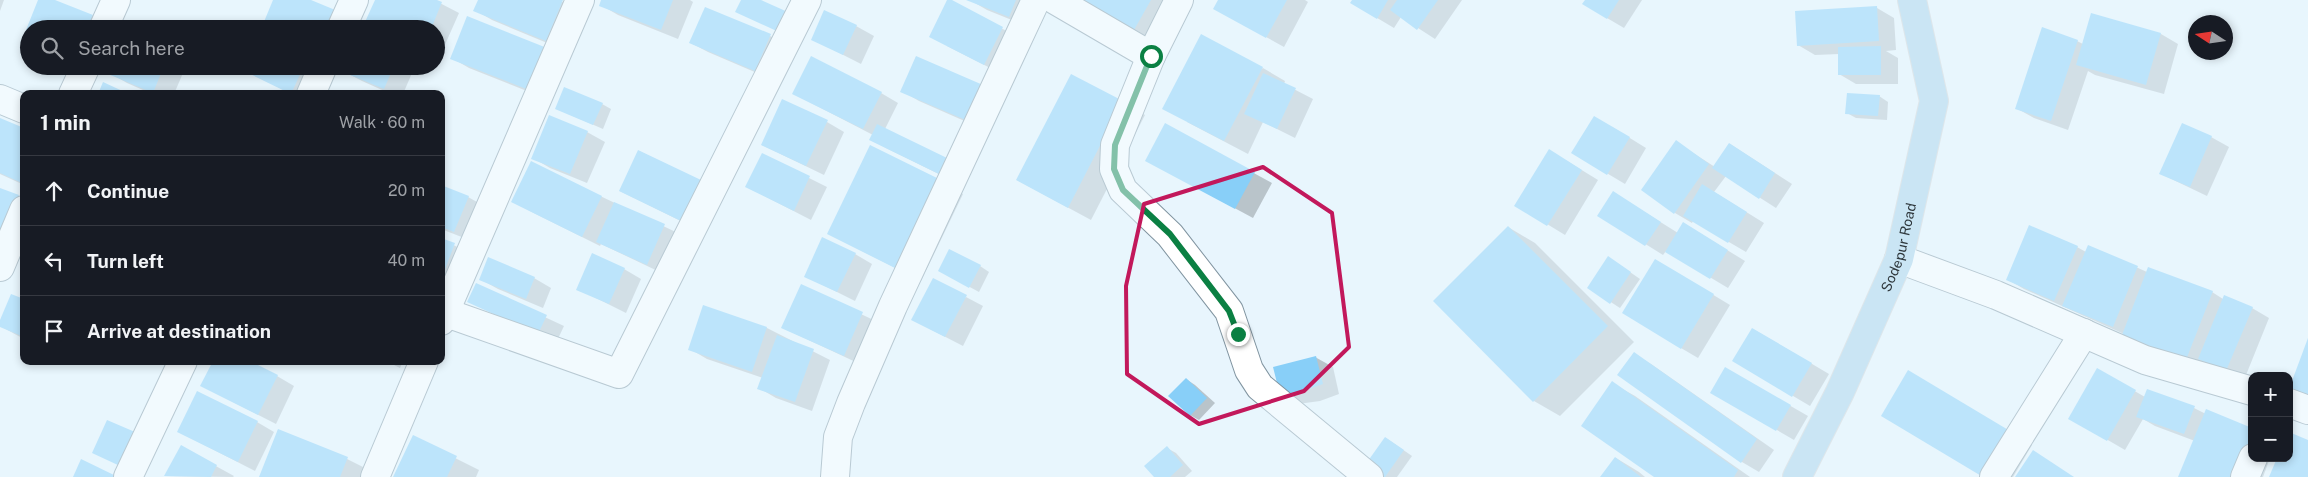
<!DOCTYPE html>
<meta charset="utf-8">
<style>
body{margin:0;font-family:"Public Sans",sans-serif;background:#20242c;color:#f1f3f6}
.controls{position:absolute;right:15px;bottom:15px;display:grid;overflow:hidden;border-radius:10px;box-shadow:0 2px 8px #0003}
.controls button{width:45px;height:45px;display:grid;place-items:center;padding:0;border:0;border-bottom:1px solid #363941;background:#171b24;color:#f1f3f6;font:25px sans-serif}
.compass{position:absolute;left:2188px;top:15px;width:45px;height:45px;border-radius:50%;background:#171b24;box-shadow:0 2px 8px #0003;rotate:282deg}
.stop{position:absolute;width:15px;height:15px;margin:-11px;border:4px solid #0b8043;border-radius:50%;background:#fff}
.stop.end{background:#0b8043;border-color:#fff;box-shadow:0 1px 5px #0008}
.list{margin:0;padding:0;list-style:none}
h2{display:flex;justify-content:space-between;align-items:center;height:65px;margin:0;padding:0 20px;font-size:21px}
h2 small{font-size:16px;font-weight:400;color:#9ea1a6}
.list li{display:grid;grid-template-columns:32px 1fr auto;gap:15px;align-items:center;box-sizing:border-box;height:70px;padding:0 20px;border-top:1px solid #363941}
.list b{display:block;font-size:19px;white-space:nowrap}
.list em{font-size:16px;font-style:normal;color:#9ea1a6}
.icon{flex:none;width:28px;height:28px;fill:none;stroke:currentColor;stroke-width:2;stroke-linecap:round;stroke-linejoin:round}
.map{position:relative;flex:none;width:2308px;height:477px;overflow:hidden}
.search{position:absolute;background:#171b24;box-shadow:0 2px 8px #0003;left:20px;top:20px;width:425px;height:55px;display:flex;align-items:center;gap:12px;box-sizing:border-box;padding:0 18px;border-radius:28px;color:#9ea1a6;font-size:19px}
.panel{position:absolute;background:#171b24;box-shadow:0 2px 8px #0003;left:20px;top:90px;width:425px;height:275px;border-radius:10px}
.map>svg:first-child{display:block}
.shadow{fill:#0003}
.building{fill:#88cff8}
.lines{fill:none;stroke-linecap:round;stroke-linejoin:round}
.minor-casing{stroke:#8094a0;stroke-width:30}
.major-casing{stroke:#d1d3d4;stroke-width:30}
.minor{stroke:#fff;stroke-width:28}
.major{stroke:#a7d1e9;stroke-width:28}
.route{stroke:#0b8043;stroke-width:6}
.marked{fill:none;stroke:#c2185b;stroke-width:4;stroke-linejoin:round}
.labels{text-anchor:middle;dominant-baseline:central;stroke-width:5;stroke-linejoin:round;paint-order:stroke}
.street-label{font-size:14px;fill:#2f383d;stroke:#fff}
</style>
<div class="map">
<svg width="2308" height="477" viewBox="0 0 2308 477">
<rect width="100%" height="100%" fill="#e8f5fd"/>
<g class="shadow">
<path d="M0,0h4l-4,11z"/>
<path d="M39,0h13l40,16 18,10 -2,3h-79v13l-5,-3z"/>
<path d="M376,0h58l25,13 -19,43 -4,-2v-25h-57l-12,-7z"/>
<path d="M479,0h80l21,11 -16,39 -72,-30 -17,-10z"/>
<path d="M603,0h87l3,2 -15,37 -60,-24 -17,-10z"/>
<path d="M948,0l72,38 -18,36 -55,-28z"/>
<path d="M970,0h67l-10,26 -40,-16z"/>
<path d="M1084,0h89l-22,39z"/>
<path d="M1219,0h86l3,2 -24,45 -52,-29z"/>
<path d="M1353,0h109l-27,39 -34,-22 -7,11 -42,-25z"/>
<path d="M1586,0h56l-18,28 -17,-10z"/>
<path d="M1877,8l17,10 2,32 -10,1 12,7v26h-42l-17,-10v-20l-24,1 -17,-10z"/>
<path d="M2092,14l69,20 17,10 -14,50 -69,-19 -7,-4 -20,59 -34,-12 -18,-10 61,-67 6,3z"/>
<path d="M856,26l18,10 -13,28 -49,-25z"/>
<path d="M770,36l17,9 -14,35 -65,-28 -17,-9z"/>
<path d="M546,49l1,50 -78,-31 -17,-10z"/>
<path d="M916,57l69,73 -66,-29 -17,-10z"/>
<path d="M113,66h73l-12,28h-22l-25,-11 -17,-10z"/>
<path d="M248,66h64l1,28h-22l-45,-24z"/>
<path d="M347,66h68l-12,28h-12l-29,-13 -17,-9z"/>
<path d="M1263,68l22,13 -1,3 29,15 -18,39 -32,-16 -15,32 -61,-32z"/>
<path d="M881,93l17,10 -13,26 78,40 -6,14 -69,-34 -17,-9 2,-5 -79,-41z"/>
<path d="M1879,96l9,6 -1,18 -31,-2 -9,-5z"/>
<path d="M1122,102l23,13 -54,105 -74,-40z"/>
<path d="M602,104l9,5 -8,20 -46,-20z"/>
<path d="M0,119l24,11v55l-24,-11z"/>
<path d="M827,122l17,10 -20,43 -62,-30z"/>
<path d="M1166,125l106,58 -19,35 -89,-48z"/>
<path d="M1612,127l34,21 -21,36 -52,-31z"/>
<path d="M587,132l18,10 -18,41 -37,-15 -17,-10z"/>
<path d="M2211,137l18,10 -22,49 -46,-22z"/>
<path d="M1676,142l39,25 15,-23 62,40 -16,24 -50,-32 -12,16 50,31 -18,29 -53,-31 -1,2 -17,-10z"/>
<path d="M639,151l62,30 -2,49 -79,-39z"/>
<path d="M763,155l64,32 -16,33 -64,-33z"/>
<path d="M1567,161l31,19 -33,55 -49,-30z"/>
<path d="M531,163l151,72 -18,39 -63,-30 -1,2 -70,-35z"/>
<path d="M940,181l23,13 -42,87 -92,-47z"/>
<path d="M441,187l27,10 18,10 -14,34 -31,-12z"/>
<path d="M1630,203l48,30 23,1 44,27 -17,27 -62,-37 -3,4 -64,-40z"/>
<path d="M1508,227l27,16 99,99 -74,74 -26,-15z"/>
<path d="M441,239l31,15 -31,33z"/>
<path d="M2089,246l58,26 65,20 11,7 29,9 17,10 -25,62 -97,-32 -23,-14 -100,-45 -17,-10 70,-32 9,5z"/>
<path d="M855,254l17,10 -17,37 -50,-25z"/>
<path d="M1617,263l23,16 -20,29 -31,-20z"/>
<path d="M980,266l9,6 -10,20 -39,-21z"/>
<path d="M624,269l17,10 -15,34 -48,-24z"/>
<path d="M1672,270l58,35 -32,53 -17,-10z"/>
<path d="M534,278l17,10 -8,20 -45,-19 -18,-10z"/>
<path d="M476,285l88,41 -8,17 -87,-42z"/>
<path d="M801,286l79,37 -18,42 -79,-37z"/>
<path d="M966,297l17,9 -20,40 -33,-17z"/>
<path d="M24,301v38l-24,-13v-2z"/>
<path d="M704,307l63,21 63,32 -18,51 -36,-13 -17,-10 4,-10 -56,-19 -17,-10z"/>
<path d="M1753,329l76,45 -19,32 -76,-45z"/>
<path d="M1634,354l17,10 123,86 -15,22 -17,-10z"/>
<path d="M1315,357l18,10 6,27 -19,7 -22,3 -17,-10z"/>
<path d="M386,361h17l-3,7z"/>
<path d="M1726,369l82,47 -14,24 -82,-48z"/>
<path d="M2098,370l47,27 49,11 12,6 46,16v28h18l-7,19h-84l16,-36 -40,-15 -12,-7 -18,31 -55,-32z"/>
<path d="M1909,372l123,73 -19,32h-27z"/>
<path d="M277,376l17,10 -18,38 -74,-38z"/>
<path d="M1186,379l9,6 20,18 -16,17 -9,-5z"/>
<path d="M1612,383l23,13 115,81h-94z"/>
<path d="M257,422l17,10 -19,39 -76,-39z"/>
<path d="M278,430l69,29 18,9 -4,9h-100z"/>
<path d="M413,437l66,33 -3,7h-82z"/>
<path d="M1386,438l26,18 -15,21h-18z"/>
<path d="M181,447l53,29 -1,1 -67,-1z"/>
<path d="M1167,448l9,5 16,18 -7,6h-30z"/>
<path d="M1616,458l23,14 6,5h-44z"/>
</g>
<g class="building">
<path d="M38,0h17l38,15 -6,14h-58v13l-7,-2z"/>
<path d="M273,0h38l29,12 -7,17h-72z"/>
<path d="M375,0h62l5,2 -11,27h-51l-15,-7z"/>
<path d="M478,0h85l-17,41 -73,-30z"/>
<path d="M601,0h72l-12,30 -62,-24z"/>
<path d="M741,0h20l29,13 -9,20 -46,-21z"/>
<path d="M947,0h5l51,27 -19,38 -55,-28z"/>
<path d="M966,0h50l-7,17z"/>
<path d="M1082,0h69l-17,30z"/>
<path d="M1218,0h69l-21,38 -53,-29z"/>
<path d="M1352,0h36l-11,19 -27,-16z"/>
<path d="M1397,0h41l-21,30 -27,-20z"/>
<path d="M1585,0h34l-12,19 -25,-15z"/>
<path d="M1877,6l2,35 -82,5 -2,-35z"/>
<path d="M705,7l66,27 -16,37 -66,-28z"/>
<path d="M824,10l33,15 -14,30 -32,-15z"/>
<path d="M2091,13l70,20 -15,52 -70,-20z"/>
<path d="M467,16l80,32 -18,42 -79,-31z"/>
<path d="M2042,27l36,13 -27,81 -36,-12z"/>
<path d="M1201,34l62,33 -39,74 -62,-32z"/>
<path d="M1881,46v29h-43v-28z"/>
<path d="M811,56l71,36 -19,37 -71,-35z"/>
<path d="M916,56l67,29 -15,36 -68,-29z"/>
<path d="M112,66h52l-11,27 -45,-19z"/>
<path d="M246,66h58l-13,28 -47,-23z"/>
<path d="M345,66h49l-10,23 -41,-17z"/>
<path d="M1263,73l33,15 -19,41 -33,-15z"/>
<path d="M1071,74l52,27 -55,107 -52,-28z"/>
<path d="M103,82l26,12h-31z"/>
<path d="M564,87l39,16 -10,22 -38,-16z"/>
<path d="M1847,93l33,2 -2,21 -33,-2z"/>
<path d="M782,99l46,21 -22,46 -45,-21z"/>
<path d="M549,115l39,16 -18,43 -39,-15z"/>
<path d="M1594,116l36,21 -23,38 -36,-22z"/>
<path d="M0,118l24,10v56l-24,-11z"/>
<path d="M1165,123l90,49 -20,37 -90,-48z"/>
<path d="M2182,123l30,13 -22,51 -31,-13z"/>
<path d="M877,124l70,34 -8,16 -70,-34z"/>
<path d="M1676,140l33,24 -35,50 -33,-24z"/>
<path d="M1729,143l46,30 -16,26 -47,-31z"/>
<path d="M870,145l71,35 -44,89 -70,-35z"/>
<path d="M1549,149l33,21 -35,56 -33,-20z"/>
<path d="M638,150l63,30 -20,41 -62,-30z"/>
<path d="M762,153l48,23 -16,35 -49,-24z"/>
<path d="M531,161l71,35 -20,41 -71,-35z"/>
<path d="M1702,184l45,28 -19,31 -45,-27z"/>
<path d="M441,185l28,11 -15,36 -13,-5z"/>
<path d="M0,188l19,7 -16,44 -3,-1z"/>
<path d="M1613,191l48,31 -16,24 -48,-30z"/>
<path d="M614,202l51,22 -18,41 -51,-23z"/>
<path d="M1683,222l45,28 -18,29 -45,-27z"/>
<path d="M2029,225l49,21 -24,55 -48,-21z"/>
<path d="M1508,226l100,100 -75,76 -100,-101z"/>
<path d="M822,237l34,16 -19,39 -33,-15z"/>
<path d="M441,238l14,5 -14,37z"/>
<path d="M2088,245l50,21 -25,61 -51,-21z"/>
<path d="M949,249l32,16 -12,23 -31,-17z"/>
<path d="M592,253l33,15 -16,36 -33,-14z"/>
<path d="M1608,256l23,16 -21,32 -23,-16z"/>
<path d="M488,257l47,20 -9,22 -47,-19z"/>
<path d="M1655,259l59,35 -33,55 -59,-36z"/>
<path d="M2148,267l65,24 -27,69 -64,-25z"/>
<path d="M933,278l34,17 -22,42 -34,-17z"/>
<path d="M476,283l71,32 -9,19 -71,-32z"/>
<path d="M801,284l62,28 -19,44 -63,-28z"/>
<path d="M11,294l13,5v38l-24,-10v-7z"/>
<path d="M2224,295l29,12 -27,64 -28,-12z"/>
<path d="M703,305l64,22 -15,45 -64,-22z"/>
<path d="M1752,328l60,35 -20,34 -60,-36z"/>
<path d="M777,335l37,14 -19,53 -38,-13z"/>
<path d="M2308,338v58l-19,-7z"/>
<path d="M1634,352l123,87 -16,24 -124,-88z"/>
<path d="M1316,356l7,28 -20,7 -23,4 -7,-28z"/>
<path d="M213,361h37l28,14 -20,40 -58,-29z"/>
<path d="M1725,367l66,38 -15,26 -66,-38z"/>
<path d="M2097,368l39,22 -29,51 -39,-22z"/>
<path d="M1908,370l102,61 -27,46 -102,-61z"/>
<path d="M1186,378l21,20 -17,18 -22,-20z"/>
<path d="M1612,381l126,89 -4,7h-80l-73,-51z"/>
<path d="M2147,389l48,17 -11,28 -48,-17z"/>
<path d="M197,391l61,30 -20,41 -61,-30z"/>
<path d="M2206,409l46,19v7l-18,42h-56z"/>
<path d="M107,420l28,12 -15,34 -28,-13z"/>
<path d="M278,429l70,28 -8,20h-81z"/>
<path d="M2289,432l19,8v37h-39l8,-19h12z"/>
<path d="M413,435l44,21 -10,21h-54z"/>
<path d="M1385,437l19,13 -19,27h-8l-14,-9z"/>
<path d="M181,445l36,20 -6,12 -47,-1z"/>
<path d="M1167,446l16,19 -13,12h-16l-10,-11z"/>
<path d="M2033,450l41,27h-59z"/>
<path d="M1615,457l26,20h-41z"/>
<path d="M81,459l35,17v1h-43z"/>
</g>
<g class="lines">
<g class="minor-casing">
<g id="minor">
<path d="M1055,0l96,56 28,-56"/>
<path d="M103,29l13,-29"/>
<path d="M341,29l13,-29"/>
<path d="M1151,56l-36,89 -1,24 9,21 47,45 59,76 20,59 11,17 109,90"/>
<path d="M73,94l13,-28"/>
<path d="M311,94l12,-28"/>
<path d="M0,99l24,10"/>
<path d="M1899,259l97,36 149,65 107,31"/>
<path d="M0,267l24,-57"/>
<path d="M441,311l178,63 188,-374"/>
<path d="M441,321l139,-321"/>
<path d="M2289,403l19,7"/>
<path d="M128,477l55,-116"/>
<path d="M375,477l49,-116"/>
<path d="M835,477l3,-40 13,-34 42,-97 143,-306"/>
<path d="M1994,477l90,-144"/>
<path d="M2245,477l8,-19"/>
</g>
</g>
<g class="major-casing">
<g id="major">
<path id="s1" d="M1797,477l43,-85 59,-133 35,-158 -22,-101"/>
</g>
</g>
<use href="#minor" class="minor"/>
<use href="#major" class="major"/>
</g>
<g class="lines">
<path class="route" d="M1151,56l-36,89 -1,24 9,21 47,44 43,56 16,21 9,23"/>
</g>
<path d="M0 0H2308V477H0ZM1263,167l69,46 17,134 -45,44 -105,33 -72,-50 -1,-88 18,-82z" fill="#e8f5fd" fill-opacity=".55" fill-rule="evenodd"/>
<path class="marked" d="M1263,167l69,46 17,134 -45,44 -105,33 -72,-50 -1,-88 18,-82z"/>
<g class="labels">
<g class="street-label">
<text stroke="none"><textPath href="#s1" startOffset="252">Sodepur Road</textPath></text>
</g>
</g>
</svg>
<div class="controls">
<button>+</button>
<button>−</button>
</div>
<svg class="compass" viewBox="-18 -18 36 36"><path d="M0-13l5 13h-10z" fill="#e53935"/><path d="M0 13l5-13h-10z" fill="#9ea1a6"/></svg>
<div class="stop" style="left:1151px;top:56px"></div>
<div class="stop end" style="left:1238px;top:334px"></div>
<div class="search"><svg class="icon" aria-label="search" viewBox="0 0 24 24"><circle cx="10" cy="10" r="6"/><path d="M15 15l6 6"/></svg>Search here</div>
<section class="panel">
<h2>1 min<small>Walk · 60 m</small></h2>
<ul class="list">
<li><svg class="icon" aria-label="ahead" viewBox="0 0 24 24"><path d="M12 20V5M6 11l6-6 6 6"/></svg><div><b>Continue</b></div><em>20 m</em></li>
<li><svg class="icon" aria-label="left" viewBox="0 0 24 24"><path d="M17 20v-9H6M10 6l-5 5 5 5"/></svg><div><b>Turn left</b></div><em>40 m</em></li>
<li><svg class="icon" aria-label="arrive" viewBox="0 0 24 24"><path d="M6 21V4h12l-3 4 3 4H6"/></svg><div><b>Arrive at destination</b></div></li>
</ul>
</section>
</div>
